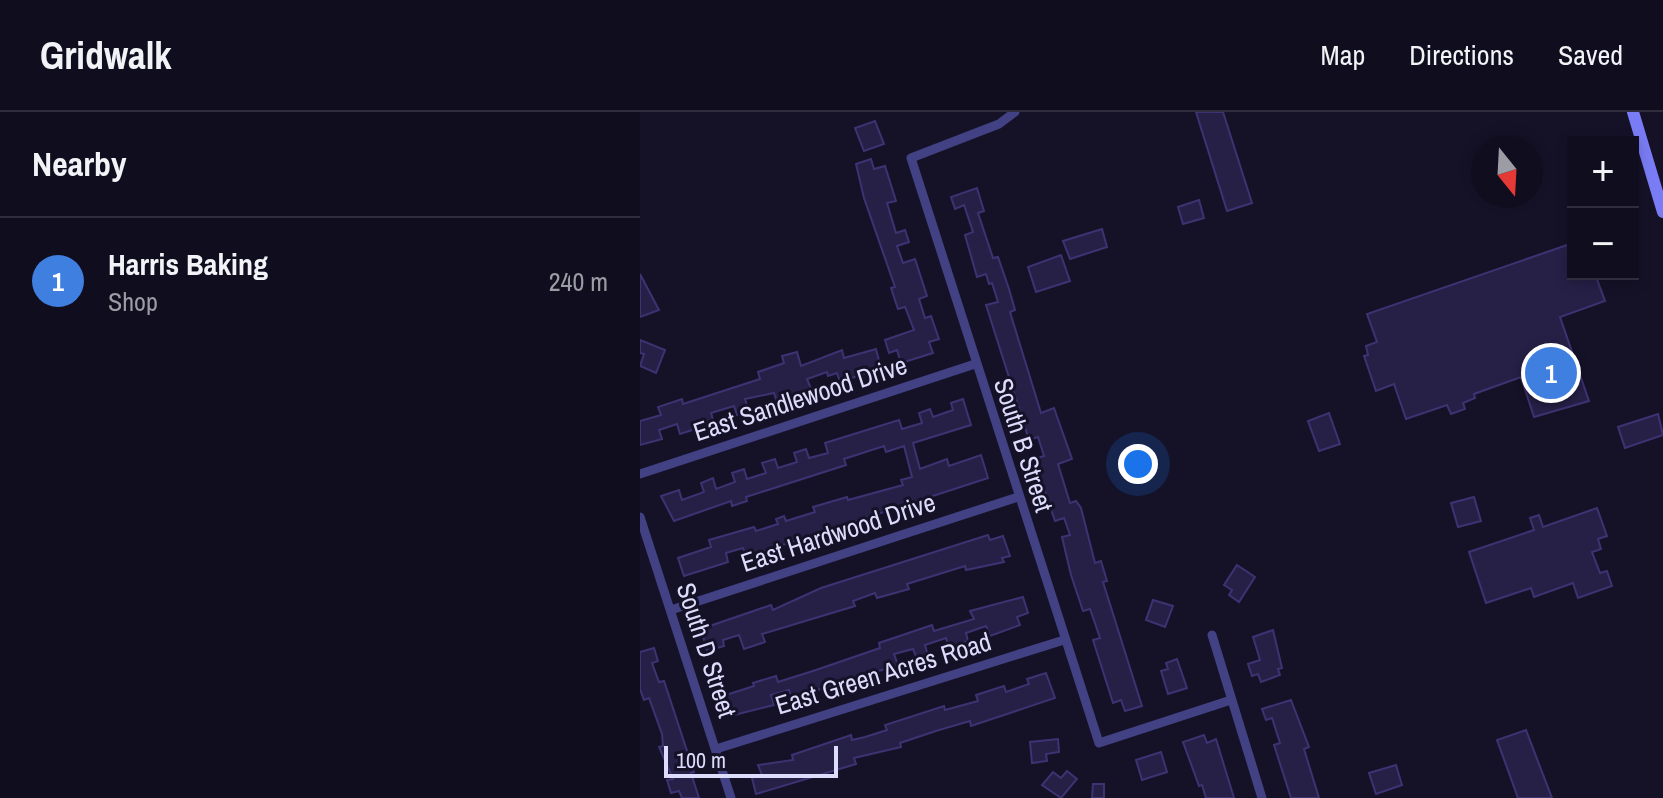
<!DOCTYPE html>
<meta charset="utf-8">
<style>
body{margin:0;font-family:"Archivo Narrow",sans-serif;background:#191727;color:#f1f3f6}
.controls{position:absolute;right:24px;top:24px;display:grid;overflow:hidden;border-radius:0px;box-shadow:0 4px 12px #0003}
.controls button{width:72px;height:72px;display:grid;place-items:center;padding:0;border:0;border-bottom:2px solid #302e3c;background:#100e1e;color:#f1f3f6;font:40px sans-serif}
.compass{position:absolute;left:831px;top:24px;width:72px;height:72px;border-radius:50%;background:#100e1e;box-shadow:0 4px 12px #0003;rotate:162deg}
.scale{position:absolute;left:24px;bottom:20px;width:174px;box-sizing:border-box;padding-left:8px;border:4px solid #dedcfc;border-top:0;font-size:22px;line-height:28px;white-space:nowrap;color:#dedcfc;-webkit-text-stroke:6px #151228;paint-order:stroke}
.you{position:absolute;left:498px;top:352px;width:28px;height:28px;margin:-20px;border:6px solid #fff;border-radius:50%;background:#1a73e8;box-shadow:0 0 0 12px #1a73e833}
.badge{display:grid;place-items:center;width:52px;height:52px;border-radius:50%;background:#7c3aed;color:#fff;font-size:26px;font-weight:700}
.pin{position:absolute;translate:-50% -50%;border:4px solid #fff;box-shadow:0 2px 8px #0006}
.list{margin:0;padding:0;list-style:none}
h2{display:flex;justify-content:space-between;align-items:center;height:104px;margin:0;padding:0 32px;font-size:34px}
h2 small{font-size:26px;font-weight:400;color:#9c9ca4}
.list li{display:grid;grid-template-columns:52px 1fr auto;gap:24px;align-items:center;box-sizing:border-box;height:128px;padding:0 32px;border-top:2px solid #302e3c}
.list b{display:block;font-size:30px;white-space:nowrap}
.list p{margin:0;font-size:26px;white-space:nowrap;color:#9c9ca4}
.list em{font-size:26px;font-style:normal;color:#9c9ca4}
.map{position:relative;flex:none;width:1023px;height:686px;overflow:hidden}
header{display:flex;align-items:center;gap:48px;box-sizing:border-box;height:112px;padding:0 40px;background:#100e1e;border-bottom:2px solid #302e3c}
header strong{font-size:38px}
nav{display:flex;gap:44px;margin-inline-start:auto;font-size:28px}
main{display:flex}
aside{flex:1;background:#100e1e}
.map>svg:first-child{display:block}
.building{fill:#262047;stroke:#3d3372;stroke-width:2}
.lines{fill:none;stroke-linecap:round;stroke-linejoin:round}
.street{stroke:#414183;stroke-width:9}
.secondary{stroke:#7a7cf5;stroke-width:12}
.labels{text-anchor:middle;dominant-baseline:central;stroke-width:6;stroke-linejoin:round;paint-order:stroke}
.street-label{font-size:26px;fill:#dedcfc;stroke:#151228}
</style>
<header>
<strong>Gridwalk</strong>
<nav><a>Map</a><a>Directions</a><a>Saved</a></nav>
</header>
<main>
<aside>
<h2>Nearby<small></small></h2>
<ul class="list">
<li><span class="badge" style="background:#3f7fe0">1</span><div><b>Harris Baking</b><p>Shop</p></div><em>240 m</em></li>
</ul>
</aside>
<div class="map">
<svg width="1023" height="686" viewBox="0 0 1023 686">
<rect width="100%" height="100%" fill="#151228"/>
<g class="building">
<path d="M556,0h27l29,91 -25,8z"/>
<path d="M235,9l9,23 -20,7 -9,-23z"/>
<path d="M231,47l3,10 11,-3 11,35 -9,2 9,30 9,-3 4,12 -12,4 6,17 12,-4 12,37 -8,3 6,19 6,-2 8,23 -10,3 4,11 -32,10 -4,-13 -8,3 -4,-13 29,-10 -9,-23 -7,2 -7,-21 4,-1 -31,-89 -8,-34z"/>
<path d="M337,76l7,23 -6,2 15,45 5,-1 11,32 6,21 -5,2 31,101 13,-5 18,51 -14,5 12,39 6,-2 5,7 14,55 6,-2 6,20 -4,1 39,124 -17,5 -4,-11 -8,3 -20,-63 7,-2 -10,-29 -7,2 -12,-36 -9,-38 8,-2 -6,-17 -9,3 -21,-62 10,-3 -6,-19 -9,3 -43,-135 12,-3 -6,-19 -3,1 -3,-10 -9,3 -12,-42 8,-3 -9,-27 -9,4 -4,-12z"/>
<path d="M559,88l5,18 -21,6 -5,-17z"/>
<path d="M462,117l5,18 -37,12 -7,-18z"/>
<path d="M933,131v31h22l10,27 -45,16 29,84 -55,16 -13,-40 -47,17 1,4 -12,5 2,6 -14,5 -4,-9 -41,14 -12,-35 -18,7 -12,-35 4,-1 -2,-9 11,-4 -10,-28z"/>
<path d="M421,143l9,26 -34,11 -8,-25z"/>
<path d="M0,162l19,36 -19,7z"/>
<path d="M0,228l25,10 -9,23 -16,-7 4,-12 -4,-1z"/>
<path d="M236,237l5,19 -41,14 -3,-9 -9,3 -1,-4 -20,7 5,12 -35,11 -3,-9 -29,6 4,12 -12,4 -3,-9 -23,7 3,10 -34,11 -3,-10 -18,6 3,9 -22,6v-24l21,-6 -3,-8 24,-8 1,5 77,-25 -2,-7 26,-9 -2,-7 15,-4 4,14 41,-16 2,8z"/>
<path d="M323,287l8,26 -58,18 7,26 27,-10 2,7 32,-11 7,23 -242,79 -3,-9 -17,5 2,9 -44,14 -6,-18 33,-11 -2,-7 45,-13 2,4 22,-7 -2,-5 8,-3 2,5 29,-9 -2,-5 34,-10 1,3 55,-15 -2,-5 11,-3 -8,-31 -18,6 -2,-6 -40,13 2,6 -100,32 1,4 -15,5 -1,-5 -57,20 -13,-25 18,-6 3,10 22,-8 -3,-9 12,-5 3,11 19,-7 -3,-9 12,-4 3,10 19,-6 -4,-10 13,-4 3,9 19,-6 -3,-9 12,-4 3,9 19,-5 -3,-10 74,-23 3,9 20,-6 -3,-10 11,-4 3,8 20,-7 -2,-7z"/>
<path d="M689,301l11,31 -21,7 -11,-30z"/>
<path d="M1018,302l5,21 -38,13 -7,-21z"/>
<path d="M834,385l7,24 -23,6 -7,-24z"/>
<path d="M957,396l10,28 -9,3 3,10 -9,3 8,21 7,-2 5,15 -34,12 -5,-15 -39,14 -3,-9 -45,15 -17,-51 65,-22 -4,-12 9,-3 4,12z"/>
<path d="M348,423l2,5 13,-4 7,20 -8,2 2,4 -38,8 -1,-4 -58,18 2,5 -32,9 -2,-5 -22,8 2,5 -93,28 3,8 -21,7 -5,-14 -16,5 1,6 -17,5 -6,-22 70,-24 2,5 48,-22z"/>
<path d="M597,453l18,12 -16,25 -10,-7 3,-5 -8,-5z"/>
<path d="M383,485l5,16 -11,4 3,8 -30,11 -4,-10 -20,7 2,8 -19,6 -3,-9 -21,7 3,11 -11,3 -4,-10 -19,5 4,11 -106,33 -3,-8 -18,5 3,10 -44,11 -7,-20 31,-10 -1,-3 23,-7 2,6 38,-12 64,-22 -1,-5 53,-18 2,6 40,-12 -4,-8z"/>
<path d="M513,488l20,6 -8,21 -19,-7z"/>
<path d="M633,518l9,38 -4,1 2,6 -19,7 -3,-8 -6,2 -4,-12 12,-4 -7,-23z"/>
<path d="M14,536l4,13 -6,2 7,19 5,-1 30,91 -3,1 8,25h-17l-3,-7 -8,2 -4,-13 6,-1 -14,-32 4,-1 -1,-12 -13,-36 -5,2 -4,-11v-37z"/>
<path d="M537,547l10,29 -19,6 -7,-23 7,-2 -2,-6z"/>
<path d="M406,561l9,25 -84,28 -1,-5 -31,9 -39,13 1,4 -47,11 2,6 -100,30 -4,-16 10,-3 -4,-10 35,-5 -1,-5 59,-20 1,5 13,-3 22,-7 -2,-5 59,-19 1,4 33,-9 -2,-6 28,-9 2,6 23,-8 -2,-5z"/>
<path d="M651,588l18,47 -5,2 15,49h-28l-17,-53 6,-2 -8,-25 -6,2 -4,-11z"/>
<path d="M886,618l26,68h-34l-21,-58z"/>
<path d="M564,623l3,8 9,-4 18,59h-28l-4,-13 -3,1 -16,-44z"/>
<path d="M418,627l1,13 -13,2 1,7 -15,2 -2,-21z"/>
<path d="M521,640l6,20 -25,8 -6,-20z"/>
<path d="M756,653l6,20 -26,9 -7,-21z"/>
<path d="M427,659l10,8 -16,19 -19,-13 11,-13 8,6z"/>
<path d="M453,672h11v14h-12z"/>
</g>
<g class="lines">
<g class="street">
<path d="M375,0l-16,12 -88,34 188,585 132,-43"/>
<path d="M0,362l335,-110"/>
<path d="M0,405l91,281"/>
<path d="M31,498l347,-113"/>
<path d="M572,523l50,163"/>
<path d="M76,637l348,-109"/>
</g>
<path class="secondary" d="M993,0l30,100"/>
</g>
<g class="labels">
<g class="street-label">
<text transform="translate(160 286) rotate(-18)">East Sandlewood Drive</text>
<text transform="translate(384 333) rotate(72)">South B Street</text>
<text transform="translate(198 420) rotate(-18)">East Hardwood Drive</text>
<text transform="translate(67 538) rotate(72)">South D Street</text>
<text transform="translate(243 561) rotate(-17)">East Green Acres Road</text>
</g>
</g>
</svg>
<div class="controls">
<button>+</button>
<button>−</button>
</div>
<svg class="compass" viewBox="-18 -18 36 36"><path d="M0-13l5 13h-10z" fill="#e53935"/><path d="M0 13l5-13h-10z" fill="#9c9ca4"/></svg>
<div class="scale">100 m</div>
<div class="you"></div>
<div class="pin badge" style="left:911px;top:261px;background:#3f7fe0">1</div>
</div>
</main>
